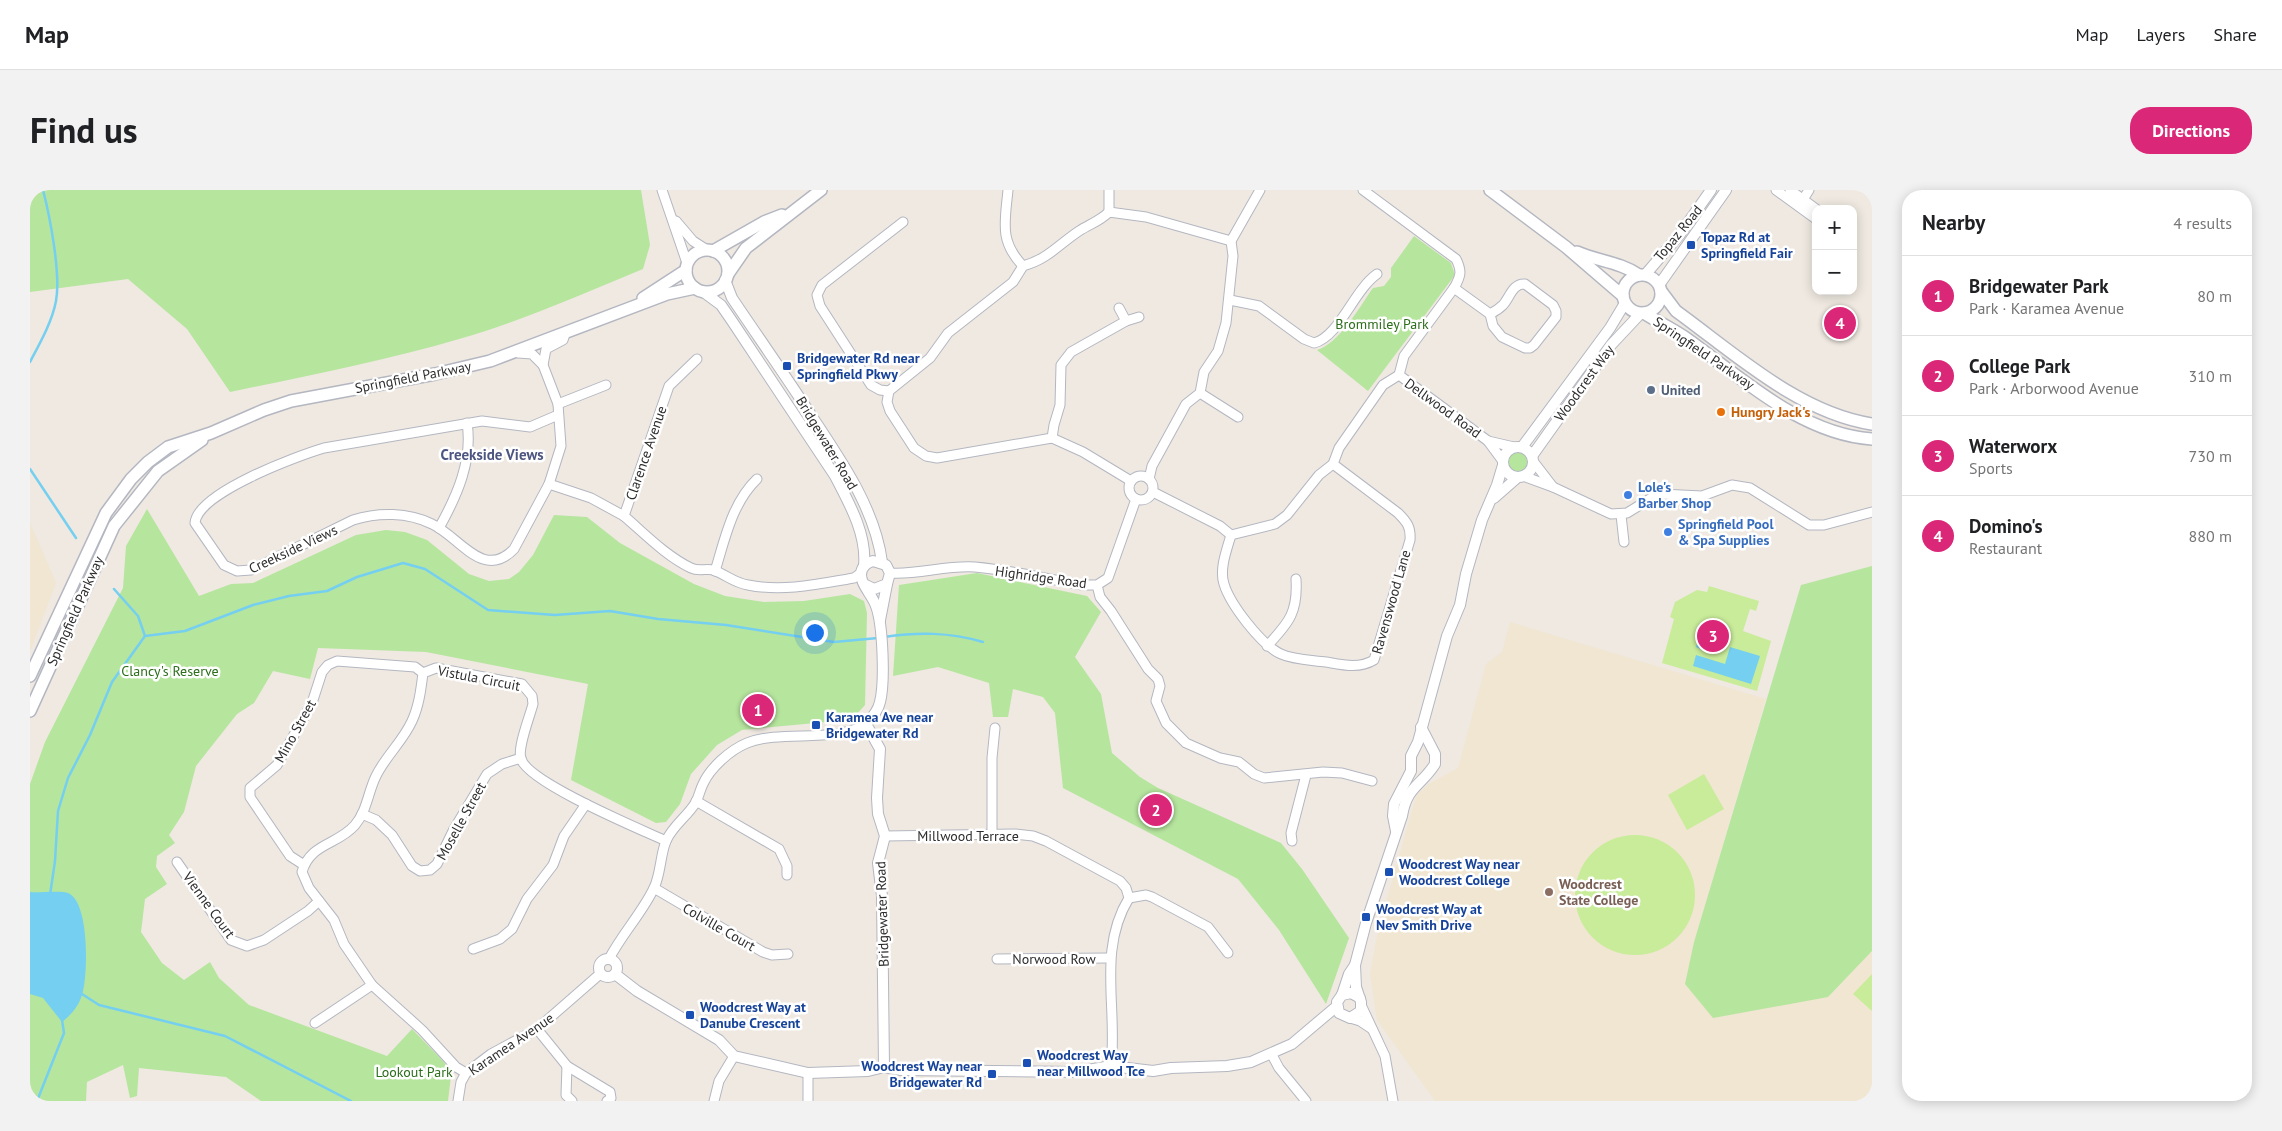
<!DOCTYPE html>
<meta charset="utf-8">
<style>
body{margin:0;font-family:"PT Sans",sans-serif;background:#f2f2f2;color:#202124}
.controls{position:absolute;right:15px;top:15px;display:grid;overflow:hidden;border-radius:10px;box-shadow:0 2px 12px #0003}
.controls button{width:45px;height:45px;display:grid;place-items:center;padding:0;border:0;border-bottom:1px solid #e0e0e0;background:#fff;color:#202124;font:25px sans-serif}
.you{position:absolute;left:784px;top:442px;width:18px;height:18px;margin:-12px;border:4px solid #fff;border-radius:50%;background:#1a73e8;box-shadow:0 0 0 8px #1a73e833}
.badge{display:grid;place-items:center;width:32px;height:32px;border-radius:50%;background:#db2777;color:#fff;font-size:16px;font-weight:700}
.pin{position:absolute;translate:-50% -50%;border:2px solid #fff;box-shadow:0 1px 5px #0006}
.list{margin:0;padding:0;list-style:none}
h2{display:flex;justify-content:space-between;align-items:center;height:65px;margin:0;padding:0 20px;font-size:21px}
h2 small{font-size:16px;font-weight:400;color:#757577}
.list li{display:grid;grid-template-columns:32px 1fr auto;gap:15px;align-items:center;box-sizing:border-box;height:80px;padding:0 20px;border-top:1px solid #e0e0e0}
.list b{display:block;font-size:19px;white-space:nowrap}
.list p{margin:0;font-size:16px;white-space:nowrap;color:#757577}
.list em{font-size:16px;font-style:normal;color:#757577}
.map{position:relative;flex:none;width:1842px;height:911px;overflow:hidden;border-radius:20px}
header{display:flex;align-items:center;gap:30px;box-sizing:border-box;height:70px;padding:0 25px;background:#fff;border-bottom:1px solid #e0e0e0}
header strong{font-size:24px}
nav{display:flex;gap:28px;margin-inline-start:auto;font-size:18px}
.intro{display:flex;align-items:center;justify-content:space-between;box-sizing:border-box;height:120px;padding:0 30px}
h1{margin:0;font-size:35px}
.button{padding:12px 22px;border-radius:20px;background:#db2777;color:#fff;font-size:18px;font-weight:700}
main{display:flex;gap:30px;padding:0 30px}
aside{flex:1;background:#fff;border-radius:20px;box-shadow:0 2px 12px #0003}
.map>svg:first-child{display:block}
.education{fill:#f0e6d1}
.green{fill:#b6e59e}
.pitch{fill:#c9ec9a}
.water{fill:#75cff0}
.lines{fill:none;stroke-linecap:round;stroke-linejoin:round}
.stream{stroke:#75cff0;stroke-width:2.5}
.minor-casing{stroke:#b4b7c1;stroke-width:11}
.tertiary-casing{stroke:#b4b7c1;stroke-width:12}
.secondary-casing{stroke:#b4b7c1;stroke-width:14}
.minor{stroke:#fff;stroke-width:9}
.tertiary{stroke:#fff;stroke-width:10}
.secondary{stroke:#fff;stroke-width:11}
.transit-dot{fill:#1a4fb4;stroke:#fff;stroke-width:2}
.service-dot{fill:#5c6f8a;stroke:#fff;stroke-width:2}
.food-dot{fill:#e8710a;stroke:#fff;stroke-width:2}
.shop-dot{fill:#3f7fe0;stroke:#fff;stroke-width:2}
.education-dot{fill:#8d6e63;stroke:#fff;stroke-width:2}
.labels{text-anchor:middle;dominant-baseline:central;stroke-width:5;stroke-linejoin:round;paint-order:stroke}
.street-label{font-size:14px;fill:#2e2e2e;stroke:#fff}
.transit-label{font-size:14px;font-weight:bold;fill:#164399;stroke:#fff;text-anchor:start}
.park-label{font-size:14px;fill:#2c6e1b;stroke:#fff}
.service-label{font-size:14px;font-weight:bold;fill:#4e5e75;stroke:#fff;text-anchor:start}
.food-label{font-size:14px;font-weight:bold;fill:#c56008;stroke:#fff;text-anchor:start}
.shop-label{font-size:14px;font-weight:bold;fill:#366cbe;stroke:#fff;text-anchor:start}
.education-label{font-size:14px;font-weight:bold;fill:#785e54;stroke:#fff;text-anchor:start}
.neighbourhood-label{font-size:15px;font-weight:bold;fill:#4d5680;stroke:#fff}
</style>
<header>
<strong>Map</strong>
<nav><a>Map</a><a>Layers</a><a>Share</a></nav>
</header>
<div class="intro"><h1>Find us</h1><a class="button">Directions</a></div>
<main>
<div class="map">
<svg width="1842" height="911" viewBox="0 0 1842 911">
<rect width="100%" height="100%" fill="#efe9e1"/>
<g class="education">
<path d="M0,333l26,60 -26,68z"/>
<path d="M1480,432l256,77 -72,243 -9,43 143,12 44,-46v150h-437l-10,-14 -48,-67 -7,-46 8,-43 38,-135 11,-11 31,-17 28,-104 16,-12z"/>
</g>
<g class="green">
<path d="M0,0h611l9,55 -7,24c-61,25 -121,52 -184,70 -75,22 -152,37 -229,53l-43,-63 -59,-50 -98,13z"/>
<path d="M1384,46l37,27 4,12 -87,116 -51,-41c22,-6 43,-44 56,-62l11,-2 7,-9v-9z"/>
<circle cx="1488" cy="272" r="11"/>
<path d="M117,319l52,87 32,-12 22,-1 103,-48 30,-5 19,2 22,8 42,34 20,7 20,-2 10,-7 14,-17 21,-40 33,2 33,26 74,41 31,12 39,6 40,-1 46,-7 14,7 3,12 -2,92 -10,11 -8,4 -105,10 -25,15 -26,29 -11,30 -14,18 -10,1 -85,-43 17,-96 -162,-32 -108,-4 -8,31 -37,-8 -19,32 -17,11 -41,52 -12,46 -15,23 6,8 -18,13 -1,11 11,17 -22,15 -4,33 21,31 22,17 26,-18 9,16 30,27 138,51 25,-27 32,33 7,14 -3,25h-187l-35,-24 -87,-9 -2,28 -7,2 -7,-33 -36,17 -1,19h-56v-317l15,-42 78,-154 3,-42z"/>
<path d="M1842,376v385l-44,46 -115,21 -28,-34 9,-42 107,-357z"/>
<path d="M947,383l110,23 14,16 -26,45 26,37 11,59 28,24 18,11 123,55 21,26 47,69 -23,66 -47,-74 -41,-51 -175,-91 -8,-75 -12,-16 -30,-8 -5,28h-15l-4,-34 -51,-16 -45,9 6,-91z"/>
</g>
<g class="pitch">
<path d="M1679,396l50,15 -3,10 -6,-2 -7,22 28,10 -14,50 -95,-28 12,-44 -4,-2 5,-15 22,-12 10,2z"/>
<path d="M1674,584l20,35 -37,21 -19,-35z"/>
<circle cx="1605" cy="705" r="60"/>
<path d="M1842,784v37l-19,-17z"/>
</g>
<g class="water">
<path d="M1677,441l8,5 3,-4 4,3 -7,16 -4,-2 -4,3 -11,-5 3,-10z"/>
<path d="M1700,457l30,9 -9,28 -58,-18 3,-11 29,9z"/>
<path d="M0,702c8,1 32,-2 38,1 22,9 20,83 14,102 -4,12 -10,19 -20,27l-19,-24 -13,-4z"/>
</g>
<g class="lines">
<g class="stream">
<path d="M0,172c10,-19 22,-40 26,-61 5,-27 -6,-84 -13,-111"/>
<path d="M0,279l46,69"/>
<path d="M115,446l40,-5 68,-26 36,-9 38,-5 30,-14 46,-14 22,6 63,41 67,5 55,-4 48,8 68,6 108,17 44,-4"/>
<path d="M854,447c34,-5 65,-5 99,5"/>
<path d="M20,705l5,-34 3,-50 10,-33 22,-43 22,-53 33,-46 -7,-20 -24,-27"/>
<path d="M52,804l17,11 126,31 126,65"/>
<path d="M7,911l27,-68 -2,-13"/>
</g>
<g class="minor-casing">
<g id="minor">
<path d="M632,0l25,73"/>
<path d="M978,0c-3,32 -9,51 15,76"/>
<path d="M1079,0v22"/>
<path d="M1333,0l93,69c6,12 5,17 -2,29l-50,68 -5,19"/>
<path d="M1746,0l40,29"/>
<path d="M1760,0l26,19"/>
<path d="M1770,14l9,-14"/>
<path d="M646,31l17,20 14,9"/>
<path d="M1424,98l36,26 3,12 9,11 23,11h5l4,-3 22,-28v-6l-3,-6 -28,-21c-12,-1 -15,13 -22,21 -4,4 -9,7 -13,9"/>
<path d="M1200,110l29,6 45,33 10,4c25,-6 40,-53 63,-69"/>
<path d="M1089,118l7,13 13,-4"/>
<path d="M488,163l14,1 11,11"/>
<path d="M667,169l-28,27 -45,130c21,18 42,40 67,52 8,4 15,0 22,2 12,4 21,13 35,15 35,7 71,-1 106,-7l7,-5"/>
<path d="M1369,185l89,66 14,19"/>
<path d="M859,201l-9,-1 -9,-5 -51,-79 -3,-11 5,-10 81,-63"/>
<path d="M1170,203l38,24"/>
<path d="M528,214l48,-19"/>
<path d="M528,225l-28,12 -48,-6 -158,27c-27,8 -127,45 -129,75l29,42 13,6 14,-1 102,-50c25,-8 55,-8 79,4 28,13 51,57 82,25l35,-65 12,-38 -3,-42 -15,-39 3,-16 17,-9 2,-6"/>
<path d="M1022,248l2,-13 6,-20 1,-40 10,-13 55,-31"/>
<path d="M1458,251l26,6"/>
<path d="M1503,271l20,26"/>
<path d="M1493,286l30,11 58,27 16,-1 26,-16 8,-3 41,2 30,-11 18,3 59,37h15l48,-13"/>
<circle cx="1111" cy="298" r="12"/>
<path d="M1119,289l3,-13 34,-62 14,-11 4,-21 14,-21 8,-28 7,-67 -2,-15 29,-51"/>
<path d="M1101,291l-48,-29 -31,-14 -115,20 -11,-2 -12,-8 -24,-37 -3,-9 2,-11 41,-33 18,-25 65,-51 10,-16c25,-7 35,-21 56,-35 11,-7 21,-10 30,-19l37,5 85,24"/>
<path d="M519,294l42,14 33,18"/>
<path d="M1123,302l67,34 11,9 44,-11 12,-9 32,-40 14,-11 6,-16 44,-63 16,-10"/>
<path d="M1591,325l3,27"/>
<path d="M409,338c18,-32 34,-68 28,-105"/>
<path d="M1201,345c-4,14 -12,34 -7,49 6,20 37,61 57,70 13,6 31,6 45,8 17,3 33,7 48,-2l36,-120c1,-13 -3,-18 -12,-27l-65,-49"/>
<path d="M685,381c10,-32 17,-68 42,-92"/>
<path d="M860,383c28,2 56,-8 85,-6 36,3 72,12 107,18h15l11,-7 28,-79"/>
<path d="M1067,395l3,12 11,14 37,58 10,10 2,7 -4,15 10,22 20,20 34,15 19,4 15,12 10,4 59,-6 19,1 30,8"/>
<path d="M1237,456c23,-24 31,-35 29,-67"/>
<path d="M666,611l83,48 8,17v9"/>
<path d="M332,624l14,6 16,15 20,31 8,5 10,-1 7,-6 17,-35 33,-55 15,-10 19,-6"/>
<path d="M962,645v-77l3,-30"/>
<path d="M855,646l130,-2 18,2 13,5 74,40 6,7 3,10c-32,52 -11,111 -18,168"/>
<path d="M1262,651l-1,-8 15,-58"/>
<path d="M147,672l54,78 16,6 17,-6 44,-29 11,-10"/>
<path d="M274,675l-14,-9 -40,-59v-9l27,-23 35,-62 10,-31 6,-7 9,-4 78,6 8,6"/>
<path d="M624,698l109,64 9,3 16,-1"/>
<path d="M1099,708l17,-3 6,2 56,30 20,26"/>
<path d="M443,759l27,-10 12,-10 15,-30 26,-34 11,-29 22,-32"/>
<path d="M579,769c13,-25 33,-46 45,-71 7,-15 6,-32 12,-47 7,-16 22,-25 30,-39 3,-6 4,-12 7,-18 7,-16 27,-34 44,-41 35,-14 87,1 119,-19"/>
<path d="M967,769l113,-1"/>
<path d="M1332,817l23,49 8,45"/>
<path d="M1320,828l10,3 12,8"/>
<path d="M285,833l57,-38"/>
<path d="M507,839l30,37 43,26 1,6 -4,3"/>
<path d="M1242,865l7,13 27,33"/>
<path d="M537,876l-1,29 6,6"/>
<path d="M436,883l-10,-6 -34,-37 -50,-45 -28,-41 -10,-24 -25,-32 -7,-16c8,-29 36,-27 53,-47 12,-14 13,-33 21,-49 9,-19 27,-35 36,-55 7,-15 9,-32 11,-48l13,-5 86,16 10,12 1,8c-3,12 -16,44 -12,55 8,24 119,70 145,82"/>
<path d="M428,911l3,-19 5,-9 25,-19 46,-25 63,-55"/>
<path d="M684,911l5,-20 15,-25"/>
<path d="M778,911v-28"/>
</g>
</g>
<g class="tertiary-casing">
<g id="tertiary">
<path d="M1615,85l35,-41 31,-44"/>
<path d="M695,90l7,18c27,40 55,80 81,120 29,44 62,91 69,144"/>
<path d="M1629,95l67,-95"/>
<path d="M672,101l19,14 11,16 103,155c14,27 32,58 29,90"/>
<path d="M1492,257l88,-119 15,-25"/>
<circle cx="1488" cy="272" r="15"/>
<path d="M1502,266l79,-111 30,-32"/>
<path d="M1464,308l24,-21"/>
<path d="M836,395l8,4 13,-5 3,-11 -4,-8 -13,-4c-7,2 -12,6 -12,14 0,10 12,21 15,31 7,19 9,76 4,96 -2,9 -8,16 -14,22l14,25 -3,49 1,16 7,22 -7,27 4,33 2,171"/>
<path d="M850,430l7,-36"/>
<path d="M1366,641l-3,-15 1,-12 17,-33v-15l7,-14 29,-106 13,-31 6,-31 16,-54 15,-35 6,-20"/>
<circle cx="578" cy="778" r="9"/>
<path d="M1325,775l1,22 5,15v9l-11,7 -11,-5 -2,-11 5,-7 9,-2 9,5"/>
<path d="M585,784l22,17 82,49 15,16 74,17 60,-2 16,-4 17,3 175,2 35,-6 42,5 18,-3 56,-2 24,-4 41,-18 45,-38"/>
<path d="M1312,805l7,-21 6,-9 11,-42 36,-107c5,-30 19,-30 33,-52v-10l-14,-27"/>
</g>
</g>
<g class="secondary-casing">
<g id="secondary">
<path d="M1460,0l76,57 57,49"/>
<circle cx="677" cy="81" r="21"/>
<path d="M683,61l51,-29 18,-7"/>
<path d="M1547,62c20,9 43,10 62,23"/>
<path d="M698,84l18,-26 75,-58"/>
<circle cx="1612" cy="104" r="19"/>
<path d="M1631,101l15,20c58,42 123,102 196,113"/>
<path d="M613,108l43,-28"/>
<path d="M1614,123c14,9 29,16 42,25 56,40 115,96 186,101"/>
<path d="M0,486l76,-163 25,-34 17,-17 20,-15 43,-14 53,-23 27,-9 144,-27 55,-13 177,-67 28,-6"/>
<path d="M0,521l84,-185 44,-55 44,-31"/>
</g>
</g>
<use href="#minor" class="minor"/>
<use href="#tertiary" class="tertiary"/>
<use href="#secondary" class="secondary"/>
</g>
<g class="transit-dot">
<rect x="1656" y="50" width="10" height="10" rx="2.5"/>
<rect x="752" y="171" width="10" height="10" rx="2.5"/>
<rect x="781" y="530" width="10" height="10" rx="2.5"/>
<rect x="1354" y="677" width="10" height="10" rx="2.5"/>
<rect x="1331" y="722" width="10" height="10" rx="2.5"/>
<rect x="655" y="820" width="10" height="10" rx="2.5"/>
<rect x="992" y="868" width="10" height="10" rx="2.5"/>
<rect x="957" y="879" width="10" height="10" rx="2.5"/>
</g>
<circle class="service-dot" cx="1621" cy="200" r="5"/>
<circle class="food-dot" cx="1691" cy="222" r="5"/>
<g class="shop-dot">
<circle cx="1598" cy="305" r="5"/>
<circle cx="1638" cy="342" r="5"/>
</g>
<circle class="education-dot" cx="1519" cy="702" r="5"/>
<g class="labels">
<g class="street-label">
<text transform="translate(1648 43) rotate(-51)">Topaz Road</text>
<text transform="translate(1674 163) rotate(34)">Springfield Parkway</text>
<text transform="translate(383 187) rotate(-11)">Springfield Parkway</text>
<text transform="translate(1554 193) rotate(-54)">Woodcrest Way</text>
<text transform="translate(1413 218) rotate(36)">Dellwood Road</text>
<text transform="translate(797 253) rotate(59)">Bridgewater Road</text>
<text transform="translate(616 263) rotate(-71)">Clarence Avenue</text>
<text transform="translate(263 359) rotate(-25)">Creekside Views</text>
<text transform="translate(1011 387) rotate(8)">Highridge Road</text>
<text transform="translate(1361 412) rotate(-74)">Ravenswood Lane</text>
<text transform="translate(45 421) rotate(-66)">Springfield Parkway</text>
<text transform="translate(449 488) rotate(11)">Vistula Circuit</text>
<text transform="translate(265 541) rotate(-61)">Mino Street</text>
<text transform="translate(431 631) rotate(-61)">Moselle Street</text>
<text x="938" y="646">Millwood Terrace</text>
<text transform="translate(179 715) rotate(54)">Vienne Court</text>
<text transform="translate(852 724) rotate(-92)">Bridgewater Road</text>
<text transform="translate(689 737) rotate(30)">Colville Court</text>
<text x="1024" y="769">Norwood Row</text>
<text transform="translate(481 854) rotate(-34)">Karamea Avenue</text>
</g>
<g class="transit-label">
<text x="1671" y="47">Topaz Rd at<tspan x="1671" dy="16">Springfield Fair</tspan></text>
<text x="767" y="168">Bridgewater Rd near<tspan x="767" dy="16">Springfield Pkwy</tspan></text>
<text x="796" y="527">Karamea Ave near<tspan x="796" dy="16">Bridgewater Rd</tspan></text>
<text x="1369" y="674">Woodcrest Way near<tspan x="1369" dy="16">Woodcrest College</tspan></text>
<text x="1346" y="719">Woodcrest Way at<tspan x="1346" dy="16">Nev Smith Drive</tspan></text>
<text x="670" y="817">Woodcrest Way at<tspan x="670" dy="16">Danube Crescent</tspan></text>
<text x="1007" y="865">Woodcrest Way<tspan x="1007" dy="16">near Millwood Tce</tspan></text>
<text x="952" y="876" text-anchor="end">Woodcrest Way near<tspan x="952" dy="16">Bridgewater Rd</tspan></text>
</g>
<g class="park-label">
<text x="1352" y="134">Brommiley Park</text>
<text x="140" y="481">Clancy's Reserve</text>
<text x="384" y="882">Lookout Park</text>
</g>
<g class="service-label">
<text x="1631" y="200">United</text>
</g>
<g class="food-label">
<text x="1701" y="222">Hungry Jack's</text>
</g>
<g class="shop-label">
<text x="1608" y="297">Lole's<tspan x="1608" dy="16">Barber Shop</tspan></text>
<text x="1648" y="334">Springfield Pool<tspan x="1648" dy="16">&amp; Spa Supplies</tspan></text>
</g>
<g class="education-label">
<text x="1529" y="694">Woodcrest<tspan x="1529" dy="16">State College</tspan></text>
</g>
<g class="neighbourhood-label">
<text x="462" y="264">Creekside Views</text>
</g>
</g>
</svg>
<div class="controls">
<button>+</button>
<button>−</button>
</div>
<div class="you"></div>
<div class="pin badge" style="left:728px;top:520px">1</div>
<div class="pin badge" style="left:1126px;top:620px">2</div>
<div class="pin badge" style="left:1683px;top:446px">3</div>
<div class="pin badge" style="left:1810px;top:133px">4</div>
</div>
<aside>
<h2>Nearby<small>4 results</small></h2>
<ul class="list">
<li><span class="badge">1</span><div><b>Bridgewater Park</b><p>Park · Karamea Avenue</p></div><em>80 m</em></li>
<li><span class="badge">2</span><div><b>College Park</b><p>Park · Arborwood Avenue</p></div><em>310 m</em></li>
<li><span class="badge">3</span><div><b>Waterworx</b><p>Sports</p></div><em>730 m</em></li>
<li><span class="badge">4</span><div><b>Domino's</b><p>Restaurant</p></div><em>880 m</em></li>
</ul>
</aside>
</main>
